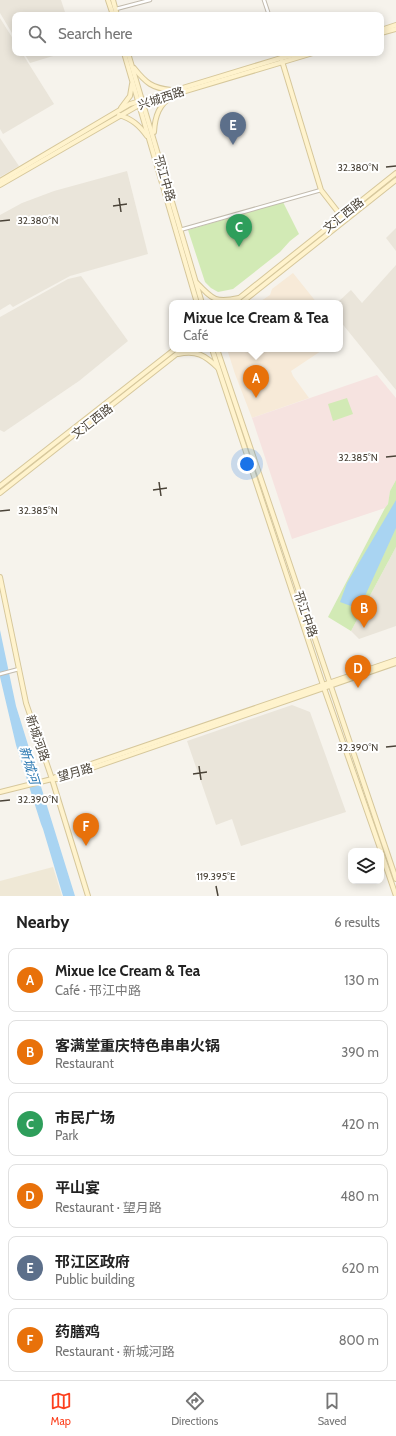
<!DOCTYPE html>
<meta charset="utf-8">
<style>
body{margin:0;font-family:Cabin,"Noto Sans SC",sans-serif;background:#f2f2f2;color:#222}
.controls{position:absolute;right:12px;bottom:12px;display:grid;overflow:hidden;border-radius:8px;box-shadow:0 2px 10px #0003}
.controls button{width:36px;height:36px;display:grid;place-items:center;padding:0;border:0;border-bottom:1px solid #e0e0e0;background:#fff;color:#222;font:20px sans-serif}
.you{position:absolute;left:247px;top:464px;width:14px;height:14px;margin:-10px;border:3px solid #fff;border-radius:50%;background:#1a73e8;box-shadow:0 0 0 6px #1a73e833}
.badge{display:grid;place-items:center;width:26px;height:26px;border-radius:50%;background:#fc3f1d;color:#fff;font-size:13px;font-weight:700}
.pin{position:absolute;translate:-50% -33px;filter:drop-shadow(0 1px 2px #0008)}
.pin::after{content:'';position:absolute;top:21px;width:14px;height:12px;background:inherit;clip-path:polygon(0 0,100% 0,50% 100%)}
.popup{position:absolute;left:169px;top:300px;width:174px;height:52px;box-sizing:border-box;display:grid;place-content:center;border-radius:8px;background:#fff;filter:drop-shadow(0 1px 3px #0005);font-size:13px;white-space:nowrap;color:#767676}
.popup b{font-size:15px;color:#222}
.popup::after{content:'';position:absolute;left:50%;top:100%;margin-left:-8px;border:8px solid transparent;border-top-color:#fff}
.list{margin:0;padding:0;list-style:none}
h2{display:flex;justify-content:space-between;align-items:center;height:52px;margin:0;padding:0 16px;font-size:17px}
h2 small{font-size:13px;font-weight:400;color:#767676}
.list li{display:grid;grid-template-columns:26px 1fr auto;gap:12px;align-items:center;box-sizing:border-box;height:64px;margin:0 8px 8px;padding:0 8px;border:1px solid #e0e0e0;border-radius:8px}
.list b{display:block;font-size:15px;white-space:nowrap}
.list p{margin:0;font-size:13px;white-space:nowrap;color:#767676}
.list em{font-size:13px;font-style:normal;color:#767676}
.icon{flex:none;width:22px;height:22px;fill:none;stroke:currentColor;stroke-width:2;stroke-linecap:round;stroke-linejoin:round}
.map{position:relative;flex:none;width:396px;height:896px;overflow:hidden}
.search{position:absolute;background:#fff;box-shadow:0 2px 10px #0003;left:12px;right:12px;top:12px;height:44px;display:flex;align-items:center;gap:10px;box-sizing:border-box;padding:0 14px;border-radius:8px;color:#767676;font-size:15px}
.sheet{height:484px;background:#fff}
nav{display:flex;justify-content:space-around;align-items:center;box-sizing:border-box;height:56px;border-top:1px solid #e0e0e0;background:#fff;font-size:11px;color:#767676}
nav a{display:grid;justify-items:center;gap:2px}
nav .on{color:#fc3f1d}
.map>svg:first-child{display:block}
.residential{fill:#eae5da}
.commercial{fill:#f7ead8}
.education{fill:#efe8d6}
.medical{fill:#f6e3e0}
.green{fill:#d2eab5}
.water{fill:#a9d4f2}
.lines{fill:none;stroke-linecap:round;stroke-linejoin:round}
.street-casing{stroke:#c2bbae;stroke-width:4.5}
.secondary-casing{stroke:#d6c79b;stroke-width:6}
.street{stroke:#fff;stroke-width:2.5}
.secondary{stroke:#fff3cd;stroke-width:4}
.ticks{fill:none;stroke:#4b4439;stroke-width:1.5}
.labels{text-anchor:middle;dominant-baseline:central;stroke-width:4;stroke-linejoin:round;paint-order:stroke}
.street-label{font-size:12px;fill:#4b4439;stroke:#fff}
.water-label{font-size:13px;font-style:italic;fill:#2e7ab2;stroke:#fff}
.ticks-label{font-size:10px;text-anchor:middle;fill:#4b4439;stroke:#fff;stroke-width:4;stroke-linejoin:round;paint-order:stroke}
</style>
<div class="map">
<svg width="396" height="896" viewBox="0 0 396 896">
<rect width="100%" height="100%" fill="#f6f3ec"/>
<g class="residential">
<path d="M0,0h61l5,15h-51v23l-15,-25z"/>
<path d="M0,18l15,24v11h7l32,51 -51,30 -3,-5z"/>
<path d="M24,53h39l-33,10z"/>
<path d="M0,138l19,28 -19,11z"/>
<path d="M127,171l21,83 -78,22 -57,31 -3,-3 -10,6v-95l22,-12 32,-12z"/>
<path d="M396,228v23l-10,-13z"/>
<path d="M396,265v125l-56,-69v-18h-3l14,-13 11,13z"/>
<path d="M81,276l47,65 -49,40 -75,51 -4,-2v-113l68,-38z"/>
<path d="M396,547v79l-37,13 -8,-8z"/>
<path d="M292,705l18,7 36,100 -105,34 -9,-27 -16,6 -29,-84z"/>
</g>
<g class="commercial">
<path d="M293,273l24,30h-59l12,-8 2,-6z"/>
<path d="M227,349h97l-33,22 2,5 16,22 -57,20 -17,-44z"/>
</g>
<path class="education" d="M53,867l9,29h-62v-15z"/>
<path class="medical" d="M377,375l19,23v82l-6,11 -2,13 -3,4 -93,31 -40,-121z"/>
<g class="green">
<path d="M283,202l16,32 -9,7 -10,11 -47,37 -15,3 -7,-4 -6,-6 -17,-52z"/>
<path d="M347,398l6,16 -20,7 -5,-17z"/>
<path d="M396,480v67l-45,84 -23,-14 57,-109 3,-4 2,-13z"/>
</g>
<g class="water">
<path d="M396,500v28l-31,68 -14,10 -11,-4 7,-19z"/>
<path d="M0,630l16,76 59,190h-12l-20,-67 -2,-5 -25,-79 -16,-68z"/>
</g>
<g class="lines">
<g class="street-casing">
<g id="street">
<path d="M264,0l5,15"/>
<path d="M116,9l34,-9"/>
<path d="M180,230l141,-40"/>
<path d="M0,674l19,-5"/>
</g>
</g>
<g class="secondary-casing">
<g id="secondary">
<path d="M108,0l5,15"/>
<path d="M113,0l4,15"/>
<path d="M381,30l15,-5"/>
<path d="M381,33l15,-4"/>
<path d="M124,53l73,250"/>
<path d="M128,53l74,250"/>
<path d="M282,61l39,129 21,27"/>
<path d="M134,68c12,15 18,20 37,22"/>
<path d="M121,108l9,-12 2,-12"/>
<path d="M119,115c13,4 20,10 28,21"/>
<path d="M154,132c1,-16 5,-28 19,-36"/>
<path d="M0,181l130,-77 151,-46 22,-5"/>
<path d="M0,185l139,-80 174,-52"/>
<path d="M197,283c16,17 19,20 42,15"/>
<path d="M233,303l163,-130"/>
<path d="M241,303l155,-123"/>
<path d="M212,349l112,339 57,163"/>
<path d="M217,349l179,530"/>
<path d="M178,354c18,-4 27,1 40,14"/>
<path d="M0,486l175,-137"/>
<path d="M0,493l183,-144"/>
<path d="M0,577l26,126 26,76 36,117"/>
<path d="M55,779h5l336,-116"/>
<path d="M0,792l52,-13 7,-4 337,-115"/>
<path d="M381,852l15,44"/>
</g>
</g>
<use href="#street" class="street"/>
<use href="#secondary" class="secondary"/>
</g>
<path class="ticks" d="M386,167l10,-1M119,198l2,14M113,206l14,-2M0,221l10,-1M386,457l10,-1M159,482l2,14M153,490l14,-2M0,511l10,-1M386,747l10,-1M199,766l2,14M193,774l14,-2M0,801l10,-1M216,886l2,10"/>
<g class="labels">
<g class="street-label">
<text transform="translate(161 98) rotate(-18)">兴城西路</text>
<text transform="translate(165 178) rotate(74)">邗江中路</text>
<text transform="translate(343 215) rotate(-39)">文汇西路</text>
<text transform="translate(92 421) rotate(-38)">文汇西路</text>
<text transform="translate(306 614) rotate(71)">邗江中路</text>
<text transform="translate(38 738) rotate(71)">新城河路</text>
<text transform="translate(75 772) rotate(-16)">望月路</text>
</g>
<g class="water-label">
<text transform="translate(30 765) rotate(73)">新城河</text>
</g>
</g>
<g class="ticks-label">
<text x="358" y="171">32.380°N</text>
<text x="38" y="224">32.380°N</text>
<text x="358" y="461">32.385°N</text>
<text x="38" y="514">32.385°N</text>
<text x="358" y="751">32.390°N</text>
<text x="38" y="803">32.390°N</text>
<text x="216" y="880">119.395°E</text>
</g>
</svg>
<div class="controls">
<button><svg class="icon" aria-label="layers" viewBox="0 0 24 24"><path d="M12 4l9 5-9 5-9-5zM3 14l9 5 9-5"/></svg></button>
</div>
<div class="you"></div>
<div class="pin badge" style="left:256px;top:398px;background:#e8710a">A</div>
<div class="popup"><b>Mixue Ice Cream &amp; Tea</b>Café</div>
<div class="pin badge" style="left:364px;top:628px;background:#e8710a">B</div>
<div class="pin badge" style="left:239px;top:247px;background:#2e9e5b">C</div>
<div class="pin badge" style="left:358px;top:688px;background:#e8710a">D</div>
<div class="pin badge" style="left:233px;top:145px;background:#5c6f8a">E</div>
<div class="pin badge" style="left:86px;top:846px;background:#e8710a">F</div>
<div class="search"><svg class="icon" aria-label="search" viewBox="0 0 24 24"><circle cx="10" cy="10" r="6"/><path d="M15 15l6 6"/></svg>Search here</div>
</div>
<section class="sheet">
<h2>Nearby<small>6 results</small></h2>
<ul class="list">
<li><span class="badge" style="background:#e8710a">A</span><div><b>Mixue Ice Cream &amp; Tea</b><p>Café · 邗江中路</p></div><em>130 m</em></li>
<li><span class="badge" style="background:#e8710a">B</span><div><b>客满堂重庆特色串串火锅</b><p>Restaurant</p></div><em>390 m</em></li>
<li><span class="badge" style="background:#2e9e5b">C</span><div><b>市民广场</b><p>Park</p></div><em>420 m</em></li>
<li><span class="badge" style="background:#e8710a">D</span><div><b>平山宴</b><p>Restaurant · 望月路</p></div><em>480 m</em></li>
<li><span class="badge" style="background:#5c6f8a">E</span><div><b>邗江区政府</b><p>Public building</p></div><em>620 m</em></li>
<li><span class="badge" style="background:#e8710a">F</span><div><b>药膳鸡</b><p>Restaurant · 新城河路</p></div><em>800 m</em></li>
</ul>
</section>
<nav>
<a class="on"><svg class="icon" aria-label="map" viewBox="0 0 24 24"><path d="M3 6l6-2 6 2 6-2v14l-6 2-6-2-6 2zM9 4v14M15 6v14"/></svg>Map</a>
<a><svg class="icon" aria-label="directions" viewBox="0 0 24 24"><path d="M12 3l9 9-9 9-9-9zM9 14v-3h6M13 9l2 2-2 2"/></svg>Directions</a>
<a><svg class="icon" aria-label="saved" viewBox="0 0 24 24"><path d="M7 4h10v16l-5-4-5 4z"/></svg>Saved</a>
</nav>
